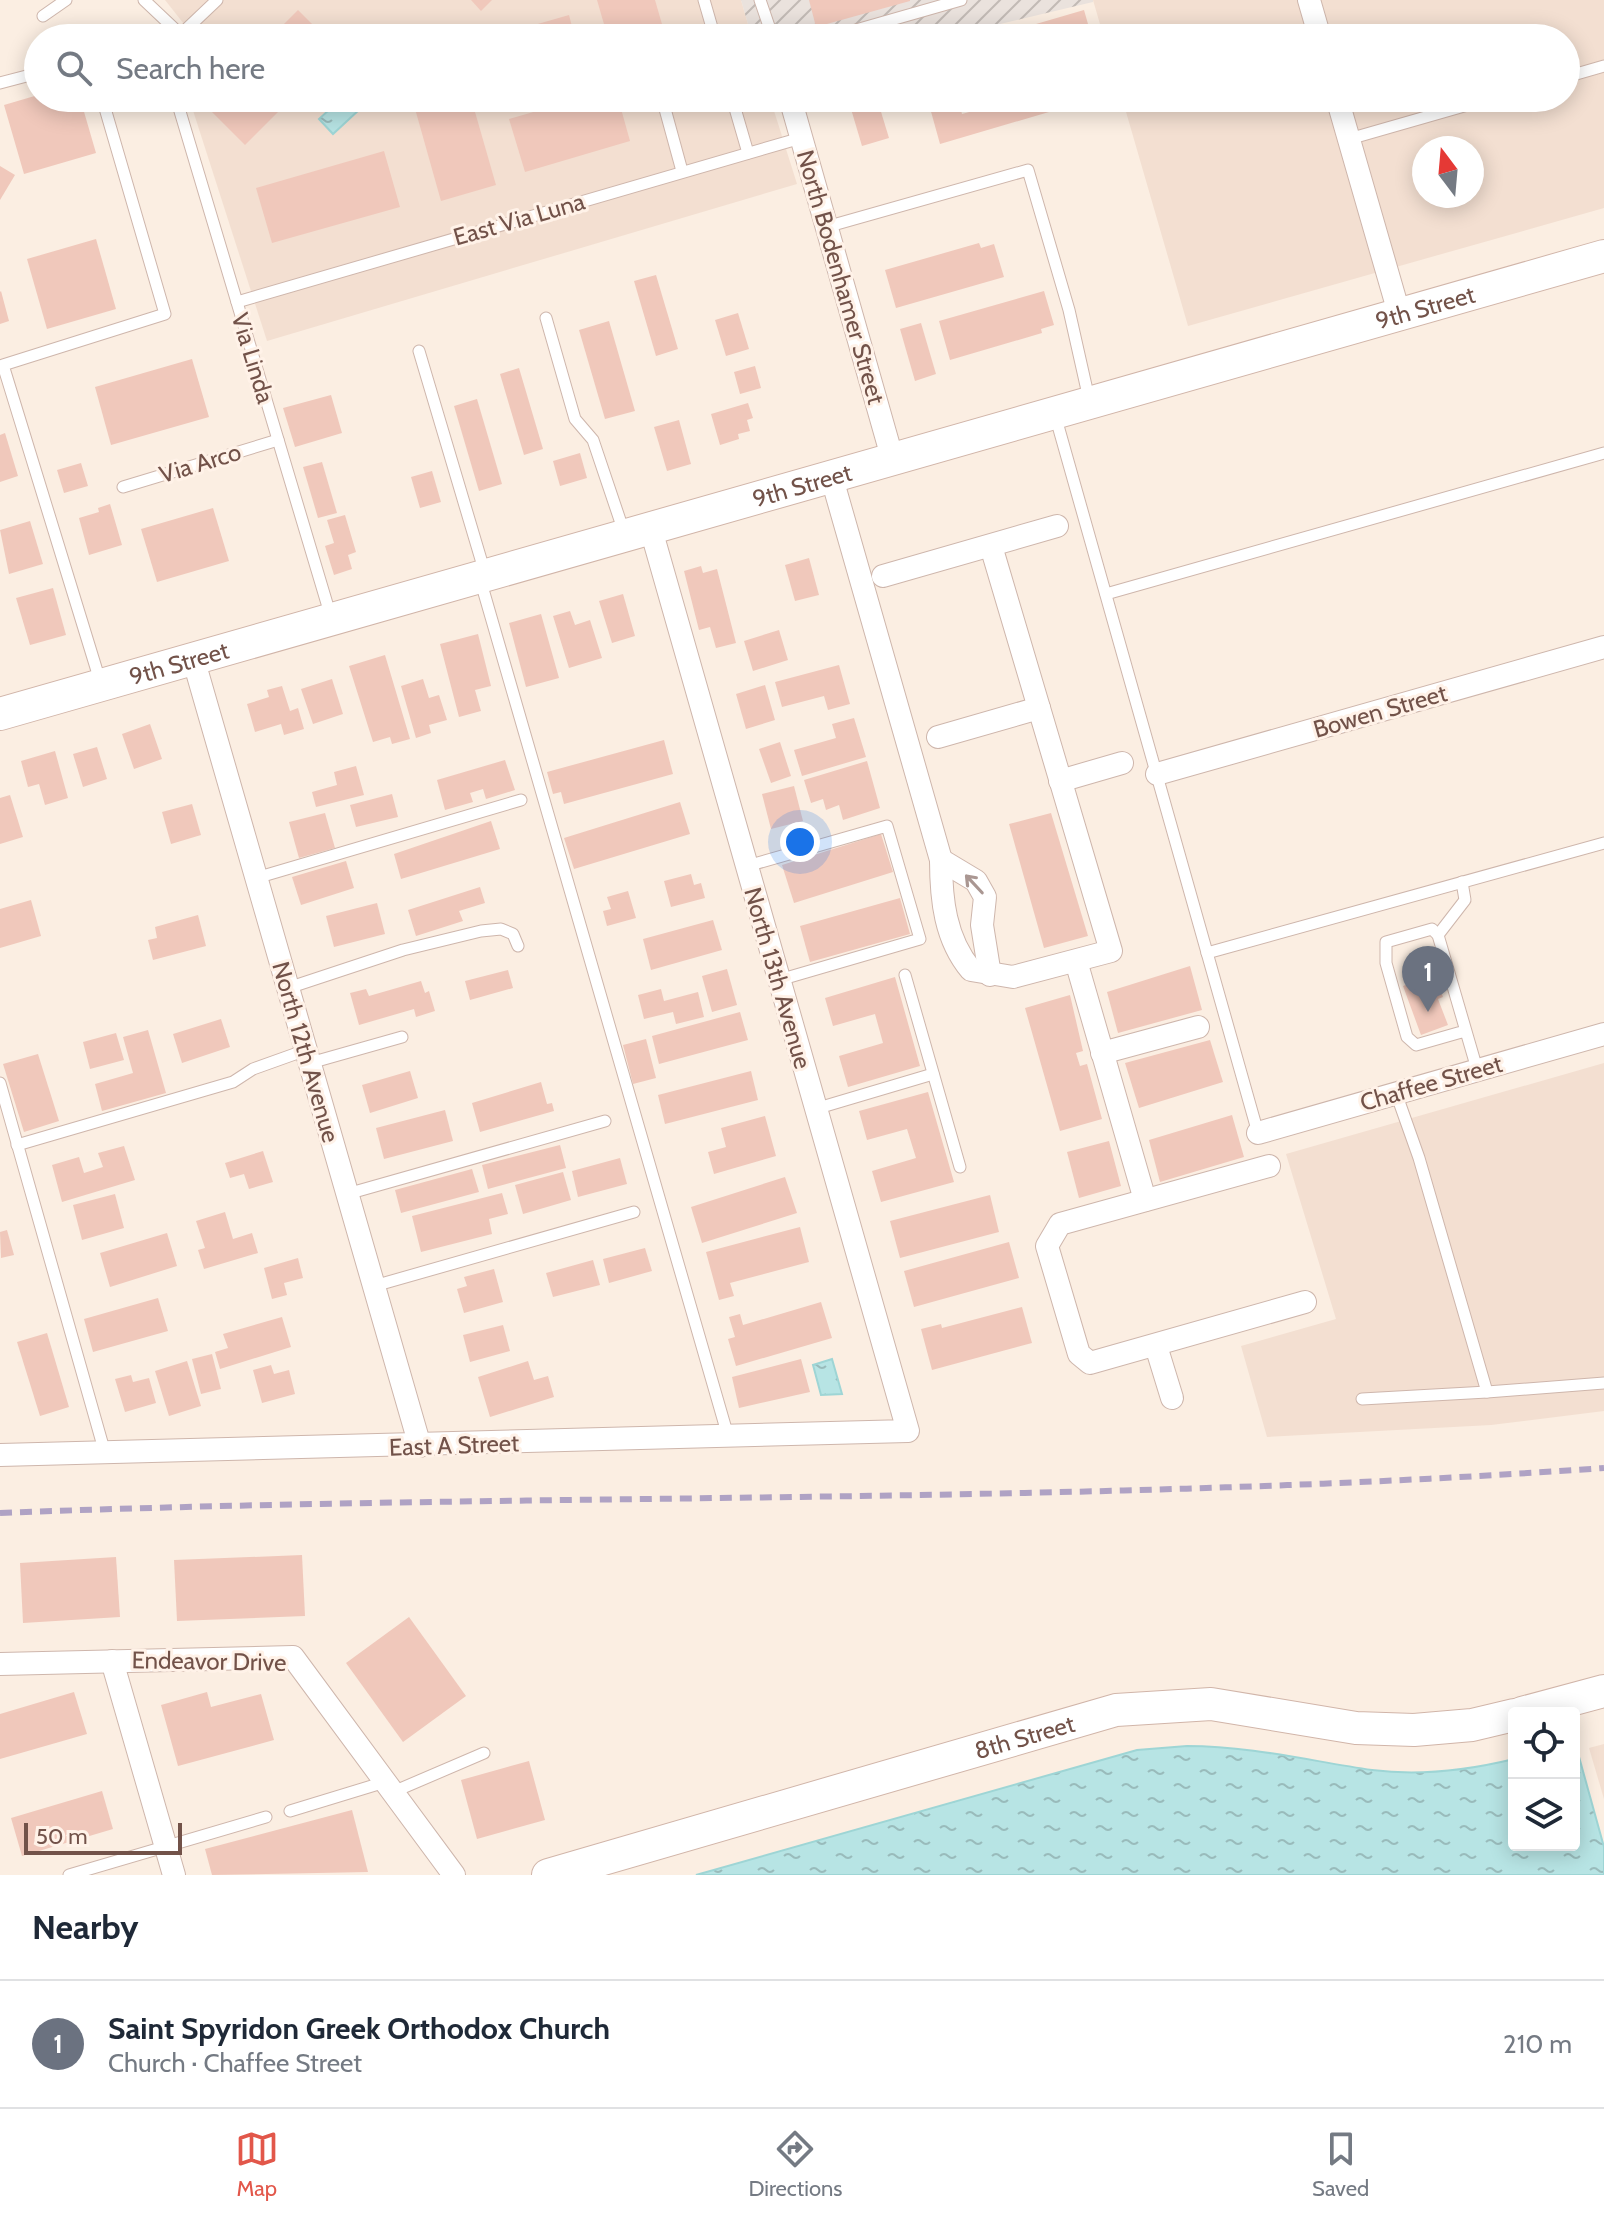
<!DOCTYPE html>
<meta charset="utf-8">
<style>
body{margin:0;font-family:Cabin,sans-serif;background:#f6f6f7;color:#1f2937}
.controls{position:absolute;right:24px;bottom:24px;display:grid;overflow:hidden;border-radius:8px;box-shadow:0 4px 20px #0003}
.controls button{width:72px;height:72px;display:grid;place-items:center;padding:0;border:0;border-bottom:2px solid #e0e1e3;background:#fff;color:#1f2937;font:40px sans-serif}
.compass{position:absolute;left:1412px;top:136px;width:72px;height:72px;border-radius:50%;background:#fff;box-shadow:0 4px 20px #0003;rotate:344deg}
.scale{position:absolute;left:24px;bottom:20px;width:158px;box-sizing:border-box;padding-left:8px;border:4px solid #725249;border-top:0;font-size:22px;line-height:28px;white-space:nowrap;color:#725249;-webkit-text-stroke:6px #fff2e8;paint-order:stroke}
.you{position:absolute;left:800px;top:842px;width:28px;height:28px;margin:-20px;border:6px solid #fff;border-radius:50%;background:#1a73e8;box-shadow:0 0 0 12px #1a73e833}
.badge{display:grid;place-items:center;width:52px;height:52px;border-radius:50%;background:#e2574a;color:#fff;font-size:26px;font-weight:700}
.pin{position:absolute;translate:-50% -66px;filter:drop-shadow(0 2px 4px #0008)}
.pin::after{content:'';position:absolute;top:42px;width:28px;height:24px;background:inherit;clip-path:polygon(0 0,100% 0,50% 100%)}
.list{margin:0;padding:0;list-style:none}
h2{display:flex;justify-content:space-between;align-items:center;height:104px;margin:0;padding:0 32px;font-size:34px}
h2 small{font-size:26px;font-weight:400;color:#747a83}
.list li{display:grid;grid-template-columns:52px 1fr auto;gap:24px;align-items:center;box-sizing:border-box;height:128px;padding:0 32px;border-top:2px solid #e0e1e3}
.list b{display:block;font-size:30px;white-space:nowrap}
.list p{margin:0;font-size:26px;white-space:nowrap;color:#747a83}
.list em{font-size:26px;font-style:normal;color:#747a83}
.icon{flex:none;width:44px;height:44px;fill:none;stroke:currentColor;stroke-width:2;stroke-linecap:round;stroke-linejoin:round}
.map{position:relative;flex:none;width:1604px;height:1875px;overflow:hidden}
.search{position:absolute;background:#fff;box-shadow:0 4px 20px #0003;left:24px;right:24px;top:24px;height:88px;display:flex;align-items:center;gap:20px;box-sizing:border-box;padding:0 28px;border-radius:44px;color:#747a83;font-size:30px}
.sheet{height:232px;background:#fff}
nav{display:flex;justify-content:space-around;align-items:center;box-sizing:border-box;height:112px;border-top:2px solid #e0e1e3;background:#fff;font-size:22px;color:#747a83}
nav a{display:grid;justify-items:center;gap:4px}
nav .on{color:#e2574a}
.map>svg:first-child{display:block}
.residential{fill:#f3dfd1;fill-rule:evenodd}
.industrial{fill:url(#industrial-furrows)}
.water{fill:url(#water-ripples);stroke:#9ed5d5;stroke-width:2}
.building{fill:#f0c8bb}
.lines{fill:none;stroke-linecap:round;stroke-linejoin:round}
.lane-casing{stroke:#ceb6ac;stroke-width:13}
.street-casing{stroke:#ceb6ac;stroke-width:24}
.secondary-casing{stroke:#d1b5a9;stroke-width:34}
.lane{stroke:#fff;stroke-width:11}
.street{stroke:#fff;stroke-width:22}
.secondary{stroke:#fff;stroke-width:32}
.rail{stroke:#afa2c4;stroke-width:6;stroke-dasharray:12 8;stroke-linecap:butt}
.oneway{stroke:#aa9792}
.labels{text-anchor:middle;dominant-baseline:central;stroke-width:6;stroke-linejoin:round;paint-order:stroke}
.street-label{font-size:24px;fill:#725249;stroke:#fff2e8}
</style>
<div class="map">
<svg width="1604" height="1875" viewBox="0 0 1604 1875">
<defs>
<pattern id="industrial-furrows" width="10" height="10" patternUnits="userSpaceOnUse" patternTransform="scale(2)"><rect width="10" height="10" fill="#eae2dd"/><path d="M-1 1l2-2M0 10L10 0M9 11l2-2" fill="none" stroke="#c2bab5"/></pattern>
<pattern id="water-ripples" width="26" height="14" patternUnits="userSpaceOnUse" patternTransform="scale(2)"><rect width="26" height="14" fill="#b7e4e4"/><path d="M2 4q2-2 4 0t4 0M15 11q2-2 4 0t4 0" fill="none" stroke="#9bb"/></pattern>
</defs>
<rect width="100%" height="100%" fill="#fbeee2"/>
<g class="residential">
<path d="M165,0h576l11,38h-557z"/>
<path d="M1093,0h511v208l-416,118 -66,-228h444v-60h-462zM1424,148h48v48h-48z"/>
<path d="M189,98h581l27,86 -530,157z"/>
<path d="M1604,1063v348l-113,14 -224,12 -26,-91 95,-27 -50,-165z"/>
<path d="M1604,1744v55l-15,-51z"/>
</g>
<path class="industrial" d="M741,0h352v2l-152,36h-189z"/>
<g class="water">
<path d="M342,98h7l11,11 -27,25 -14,-15z"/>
<path d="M832,1359l10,35 -21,1 -8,-30z"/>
<path d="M1187,1746c64,0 123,15 185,24 46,6 97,0 142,-11v86h60l2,-99 28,101v28h-908l441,-125z"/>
</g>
<g class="building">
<path d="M471,0h21l-11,11z"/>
<path d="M597,0h58l11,38h-58z"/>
<path d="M809,0h101v1l-94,26z"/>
<path d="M298,10l28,28h-56z"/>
<path d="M1084,10l8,28h-32l-1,-4 -19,4 -4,-14z"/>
<path d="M569,15l6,23h-83v-1z"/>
<path d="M38,95v3h42l16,55 -72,21 -20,-69z"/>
<path d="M210,98h82l-47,47 -41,-41z"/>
<path d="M412,98h59l25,87 -55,16z"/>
<path d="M582,98h36l12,43 -105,31 -16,-53z"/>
<path d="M977,98h116v1l-153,45 -10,-36 28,-9 4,15 18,-5z"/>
<path d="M878,102l11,36 -27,8 -11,-37z"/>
<path d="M384,151l16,56 -128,36 -16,-55z"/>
<path d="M0,166l15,9 -15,25z"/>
<path d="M96,239l20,70 -69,20 -20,-70z"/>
<path d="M979,243l2,5 13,-4 10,33 -108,31 -11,-38z"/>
<path d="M656,275l22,74 -22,7 -22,-75z"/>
<path d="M1,291l8,30 -9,3v-32z"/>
<path d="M1044,291l10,34 -13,4 1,4 -92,27 -11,-39z"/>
<path d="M738,313l11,36 -23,7 -11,-36z"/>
<path d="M609,321l26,90 -30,8 -26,-89z"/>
<path d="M921,323l15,51 -21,7 -15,-52z"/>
<path d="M192,359l17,58 -98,28 -16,-58z"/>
<path d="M755,366l6,22 -21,6 -6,-22z"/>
<path d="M519,368l24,81 -19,6 -24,-81z"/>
<path d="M331,395l11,38 -47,14 -12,-39z"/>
<path d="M477,399l25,85 -23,7 -25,-85z"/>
<path d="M748,403l5,15 -6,2 3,11 -12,3 1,5 -19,6 -9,-31z"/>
<path d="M679,420l12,44 -24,7 -13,-44z"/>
<path d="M5,433l13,43 -18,6v-47z"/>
<path d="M580,453l7,25 -27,8 -7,-25z"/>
<path d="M322,462l15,51 -19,5 -15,-51z"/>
<path d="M81,463l7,23 -24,7 -7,-23z"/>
<path d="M432,471l9,31 -21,6 -9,-31z"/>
<path d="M110,504l12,41 -33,10 -10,-37 20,-6 -1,-4z"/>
<path d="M213,508l16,53 -72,21 -16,-53z"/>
<path d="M345,515l11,37 -8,3 4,14 -18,6 -9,-29 9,-3 -7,-23z"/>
<path d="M30,521l13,43 -34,10 -9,-44z"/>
<path d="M809,558l10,37 -24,6 -10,-36z"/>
<path d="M701,566l2,7 14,-4 19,74 -20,5 -6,-21 -11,3 -15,-59z"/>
<path d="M53,588l13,47 -36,10 -14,-47z"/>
<path d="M623,594l12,42 -23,7 -13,-42z"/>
<path d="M570,611l5,14 15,-5 12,38 -33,10 -16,-52z"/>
<path d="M541,614l18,64 -33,9 -17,-64z"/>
<path d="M779,630l9,30 -35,11 -9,-30z"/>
<path d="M478,634l13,52 -16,4 6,21 -22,6 -19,-73z"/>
<path d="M385,655l25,84 -18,5 -2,-7 -17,5 -24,-76z"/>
<path d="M839,665l11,39 -22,6 -4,-14 -42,11 -7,-25z"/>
<path d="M332,679l11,35 -30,10 -12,-35z"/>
<path d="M423,679l6,19 10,-3 8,25 -18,5 2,8 -15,5 -15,-52z"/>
<path d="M765,685l10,35 -29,9 -10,-35z"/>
<path d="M282,686l8,25 8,-3 6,21 -20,6 -3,-11 -26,8 -8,-28 22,-7 -2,-7z"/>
<path d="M854,718l12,39 -64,19 -8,-26 42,-12 -4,-14z"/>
<path d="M150,724l12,35 -28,10 -12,-35z"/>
<path d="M664,740l9,34 -109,30 -3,-12 -8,2 -6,-22z"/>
<path d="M780,742l11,34 -20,7 -12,-34z"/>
<path d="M97,747l10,32 -24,8 -10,-33z"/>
<path d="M55,751l13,47 -23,7 -6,-21 -11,3 -7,-26z"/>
<path d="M505,760l10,30 -29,9 -3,-10 -13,4 3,9 -28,8 -8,-30z"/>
<path d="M867,761l13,47 -37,12 -4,-15 -13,5 -3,-11 -12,4 -7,-23z"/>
<path d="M356,766l8,29 -48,12 -4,-15 25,-7 -3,-13z"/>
<path d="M794,786l9,35 -32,8 -9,-35z"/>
<path d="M392,794l6,23 -42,10 -6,-22z"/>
<path d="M10,795l13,42 -23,7v-46z"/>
<path d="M680,802l10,32 -116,35 -10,-31z"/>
<path d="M192,804l9,31 -30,9 -9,-32z"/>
<path d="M325,813l10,35 -36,10 -10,-36z"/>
<path d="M1051,813l37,123 -44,12 -35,-124z"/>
<path d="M491,821l9,28 -99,30 -7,-25z"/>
<path d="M881,834l12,38 -99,31 -12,-38z"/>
<path d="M346,861l8,27 -53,17 -9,-28z"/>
<path d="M691,874l3,11 7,-2 4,15 -34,9 -7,-26z"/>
<path d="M480,887l5,16 -26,8 4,10 -47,15 -8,-26z"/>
<path d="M628,891l8,27 -29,8 -4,-15 8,-2 -4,-12z"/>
<path d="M900,898l10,36 -100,28 -10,-36z"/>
<path d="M31,900l10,36 -41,12v-39z"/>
<path d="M377,903l8,31 -51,13 -8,-31z"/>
<path d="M198,915l8,31 -53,14 -5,-20 9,-2 -2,-11z"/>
<path d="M713,920l9,30 -71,20 -8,-31z"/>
<path d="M1190,966l12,44 -84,23 -11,-41z"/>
<path d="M727,969l10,36 -25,7 -10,-36z"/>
<path d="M508,970l5,18 -43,12 -5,-19z"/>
<path d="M1430,976l3,6 4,-1 6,16 -5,2 10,26 -27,10 -18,-49z"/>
<path d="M895,977l25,89 -72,21 -9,-31 44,-13 -8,-29 -42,12 -8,-28z"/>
<path d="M421,981l4,12 4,-2 6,20 -19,6 -2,-8 -55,16 -9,-32 16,-4 3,7z"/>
<path d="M661,989l3,12 34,-9 6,25 -28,7 -3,-12 -29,7 -6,-24z"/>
<path d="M1070,995l13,56 -7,2 4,13 7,-2 15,55 -42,12 -35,-123z"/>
<path d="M740,1012l8,28 -89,24 -7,-28z"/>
<path d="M221,1019l9,28 -48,16 -9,-29z"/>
<path d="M148,1030l18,63 -64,18 -7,-27 38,-11 -10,-36z"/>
<path d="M116,1033l8,27 -34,9 -7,-27z"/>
<path d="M646,1039l10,39 -23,6 -10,-39z"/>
<path d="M1210,1040l13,42 -84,26 -14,-45z"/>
<path d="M38,1054l21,67 -35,11 -21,-68z"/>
<path d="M410,1071l8,27 -48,15 -8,-28z"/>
<path d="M751,1071l7,29 -93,24 -7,-29z"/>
<path d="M541,1082l6,22 5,-1 2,8 -74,21 -8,-29z"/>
<path d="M928,1092l26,90 -73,20 -9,-31 44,-13 -9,-29 -40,11 -8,-29z"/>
<path d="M445,1110l8,31 -69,18 -8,-31z"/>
<path d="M1232,1115l12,42 -84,25 -11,-42z"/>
<path d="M765,1116l11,40 -62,18 -6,-22 18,-5 -5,-19z"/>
<path d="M1109,1141l12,45 -42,12 -12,-46z"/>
<path d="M560,1145l6,23 -78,21 -6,-24z"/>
<path d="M124,1146l11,34 -73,22 -10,-37 27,-8 5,16 19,-6 -5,-14z"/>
<path d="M263,1151l10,31 -24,7 -5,-15 -14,4 -5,-15z"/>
<path d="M620,1158l7,26 -49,13 -6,-26z"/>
<path d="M472,1169l7,23 -78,21 -6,-23z"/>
<path d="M563,1172l8,28 -48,14 -8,-29z"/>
<path d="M785,1177l12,36 -95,30 -11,-36z"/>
<path d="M502,1193l6,21 -19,5 3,15 -71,18 -9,-36z"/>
<path d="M115,1194l9,34 -42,12 -9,-35z"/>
<path d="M990,1195l9,37 -99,26 -10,-37z"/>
<path d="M225,1212l8,27 19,-6 6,20 -54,16 -6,-19 7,-2 -9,-27z"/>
<path d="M800,1227l9,35 -79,21 4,13 -15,4 -13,-48z"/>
<path d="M7,1230l7,25 -13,3 -1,-26z"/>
<path d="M167,1233l10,33 -67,21 -10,-34z"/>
<path d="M1009,1242l10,36 -105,29 -10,-36z"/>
<path d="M645,1248l7,23 -43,12 -6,-24z"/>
<path d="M298,1258l5,20 -19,5 3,12 -15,4 -8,-31z"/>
<path d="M593,1260l7,25 -47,12 -7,-24z"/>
<path d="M494,1269l9,33 -39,11 -7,-24 10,-3 -3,-9z"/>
<path d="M158,1298l10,33 -75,21 -9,-33z"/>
<path d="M821,1302l11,36 -96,28 -8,-27 7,-2 -6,-20 11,-3 3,11z"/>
<path d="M1022,1307l10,36 -100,27 -11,-41 20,-5 1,4z"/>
<path d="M282,1317l9,30 -71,22 -5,-17 13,-4 -5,-14z"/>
<path d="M503,1325l7,26 -40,11 -7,-27z"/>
<path d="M47,1333l22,74 -29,9 -23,-74z"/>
<path d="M212,1354l9,35 -20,5 -9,-35z"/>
<path d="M801,1359l9,33 -71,16 -7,-31z"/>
<path d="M187,1361l14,45 -32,10 -14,-45z"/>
<path d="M528,1361l6,19 14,-4 6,21 -64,20 -12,-40z"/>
<path d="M271,1365l3,9 15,-4 6,24 -33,9 -9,-33z"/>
<path d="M131,1375l2,7 16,-4 7,25 -31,9 -10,-33z"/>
<path d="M302,1555l3,61 -128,5 -3,-61z"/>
<path d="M116,1557l4,60 -97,6 -3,-60z"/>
<path d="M409,1617l57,79 -63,46 -57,-79z"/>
<path d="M74,1692l13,42 -87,25v-45z"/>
<path d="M207,1692l4,15 50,-13 13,46 -96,26 -17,-61z"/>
<path d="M529,1761l16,59 -68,19 -16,-59z"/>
<path d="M102,1791l11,38 -91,27 -11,-38z"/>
<path d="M352,1810l16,62 -156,3 -7,-26z"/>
</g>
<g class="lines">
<g class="lane-casing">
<g id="lane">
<path d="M144,0l37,35"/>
<path d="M704,0l11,38"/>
<path d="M760,0l13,38"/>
<path d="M43,16l23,-16"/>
<path d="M177,38l40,-38"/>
<path d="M828,38l133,-38"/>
<path d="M1012,38l15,-4"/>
<path d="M1566,77l38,-11"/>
<path d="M0,83l38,-10"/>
<path d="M176,98l155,519"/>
<path d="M662,98l20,73"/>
<path d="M732,98l16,55"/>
<path d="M1349,139l143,-41"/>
<path d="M826,227l202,-57 41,140 20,89"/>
<path d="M237,302l564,-164"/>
<path d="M546,318l29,101 18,21 31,92"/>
<path d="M419,351l66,222"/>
<path d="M1055,415l203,718"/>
<path d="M123,487l155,-47"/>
<path d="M480,579l248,857"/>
<path d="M1106,594l498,-141"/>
<path d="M101,684l-98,-319 162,-51 -63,-216"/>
<path d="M747,866l140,-40 33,113 -141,41"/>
<path d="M256,878l265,-78"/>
<path d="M1438,935l27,-35 -3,-18"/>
<path d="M1207,953l397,-110"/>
<path d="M905,975l55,192"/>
<path d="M288,988l115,-38 78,-19 20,-2 12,5 5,12"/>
<path d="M1465,1031l-49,14 -9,-8 -21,-74v-21l46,-13 6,6 39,134"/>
<path d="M310,1063l92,-26"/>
<path d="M0,1083l105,370"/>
<path d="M1396,1093l23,65 68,234 117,-9"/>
<path d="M815,1109l118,-35"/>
<path d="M17,1145l216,-63 20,-13 53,-19"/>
<path d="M347,1194l258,-73"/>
<path d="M374,1286l260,-74"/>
<path d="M1362,1399l125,-7"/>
<path d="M393,1792l91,-39"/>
<path d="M290,1811l95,-29"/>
<path d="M69,1875l197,-58"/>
</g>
</g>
<g class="street-casing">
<g id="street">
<path d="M1309,0l11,38"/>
<path d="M790,98l102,359"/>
<path d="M1337,98l62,215"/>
<path d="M831,475l110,385c0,39 4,79 30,110l42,7 98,-26 -120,-405"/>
<path d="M883,576l174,-50"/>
<path d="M193,658l227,788"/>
<path d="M938,737l101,-29"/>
<path d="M1157,774l447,-127"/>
<path d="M1060,781l62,-18"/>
<path d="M941,860l35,21 9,16 -3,28 8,50"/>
<path d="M1076,961l69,239"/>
<path d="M1102,1053l96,-26"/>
<path d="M1258,1133l346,-99"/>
<path d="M1269,1166l-209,58 -13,22 32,108 11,9 215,-61"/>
<path d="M1156,1346l16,52"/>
<path d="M0,1455l908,-24 -258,-905"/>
<path d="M112,1661l62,214"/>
<path d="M0,1664l293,-7 161,218"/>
</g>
</g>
<g class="secondary-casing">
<g id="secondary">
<path id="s1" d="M0,714l1604,-458"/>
<path d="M1522,1713l82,-22"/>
<path id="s2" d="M548,1875l568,-165 95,-6 145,24 58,2 58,-5 42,-10"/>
</g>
</g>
<use href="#lane" class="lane"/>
<use href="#street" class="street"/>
<use href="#secondary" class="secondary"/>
<path class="rail" d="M0,1513c534,-21 1070,-7 1604,-45"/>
</g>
<defs><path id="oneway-shaft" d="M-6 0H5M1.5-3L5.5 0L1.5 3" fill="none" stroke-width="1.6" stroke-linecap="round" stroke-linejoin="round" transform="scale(2)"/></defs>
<use class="oneway" href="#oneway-shaft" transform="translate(974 884) rotate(-133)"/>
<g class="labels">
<g class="street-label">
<text transform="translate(519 219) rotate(-16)">East Via Luna</text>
<text transform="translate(841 277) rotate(74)">North Bodenhamer Street</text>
<text stroke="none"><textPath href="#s1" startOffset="1482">9th Street</textPath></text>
<text transform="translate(253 358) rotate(73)">Via Linda</text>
<text transform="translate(200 463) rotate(-17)">Via Arco</text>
<text stroke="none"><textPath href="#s1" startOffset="834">9th Street</textPath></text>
<text stroke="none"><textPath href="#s1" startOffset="186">9th Street</textPath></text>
<text transform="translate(1380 711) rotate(-16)">Bowen Street</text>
<text transform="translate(778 978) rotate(74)">North 13th Avenue</text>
<text transform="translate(306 1052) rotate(74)">North 12th Avenue</text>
<text transform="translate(1431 1083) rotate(-16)">Chaffee Street</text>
<text transform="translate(454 1445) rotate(-2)">East A Street</text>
<text transform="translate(209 1661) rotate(1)">Endeavor Drive</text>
<text stroke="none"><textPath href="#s2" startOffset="496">8th Street</textPath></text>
</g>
</g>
</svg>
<div class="controls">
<button><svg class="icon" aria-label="locate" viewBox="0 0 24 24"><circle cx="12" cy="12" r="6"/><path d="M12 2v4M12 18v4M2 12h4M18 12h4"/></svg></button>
<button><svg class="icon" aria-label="layers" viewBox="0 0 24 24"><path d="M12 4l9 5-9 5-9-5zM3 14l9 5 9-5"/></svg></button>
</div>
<svg class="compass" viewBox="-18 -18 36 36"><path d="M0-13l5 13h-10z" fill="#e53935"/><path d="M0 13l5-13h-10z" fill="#747a83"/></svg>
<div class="scale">50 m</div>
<div class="you"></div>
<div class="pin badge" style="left:1428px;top:1012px;background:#6b7280">1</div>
<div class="search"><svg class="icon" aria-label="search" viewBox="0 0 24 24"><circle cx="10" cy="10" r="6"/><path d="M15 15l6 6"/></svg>Search here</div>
</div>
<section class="sheet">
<h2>Nearby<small></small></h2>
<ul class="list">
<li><span class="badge" style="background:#6b7280">1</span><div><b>Saint Spyridon Greek Orthodox Church</b><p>Church · Chaffee Street</p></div><em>210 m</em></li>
</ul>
</section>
<nav>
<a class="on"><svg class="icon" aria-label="map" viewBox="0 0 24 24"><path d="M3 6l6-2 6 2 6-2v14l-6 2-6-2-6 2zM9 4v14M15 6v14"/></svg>Map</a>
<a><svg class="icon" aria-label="directions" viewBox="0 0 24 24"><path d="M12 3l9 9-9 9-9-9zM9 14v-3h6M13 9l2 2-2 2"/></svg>Directions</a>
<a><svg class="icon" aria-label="saved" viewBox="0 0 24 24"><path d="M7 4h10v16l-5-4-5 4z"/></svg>Saved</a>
</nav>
